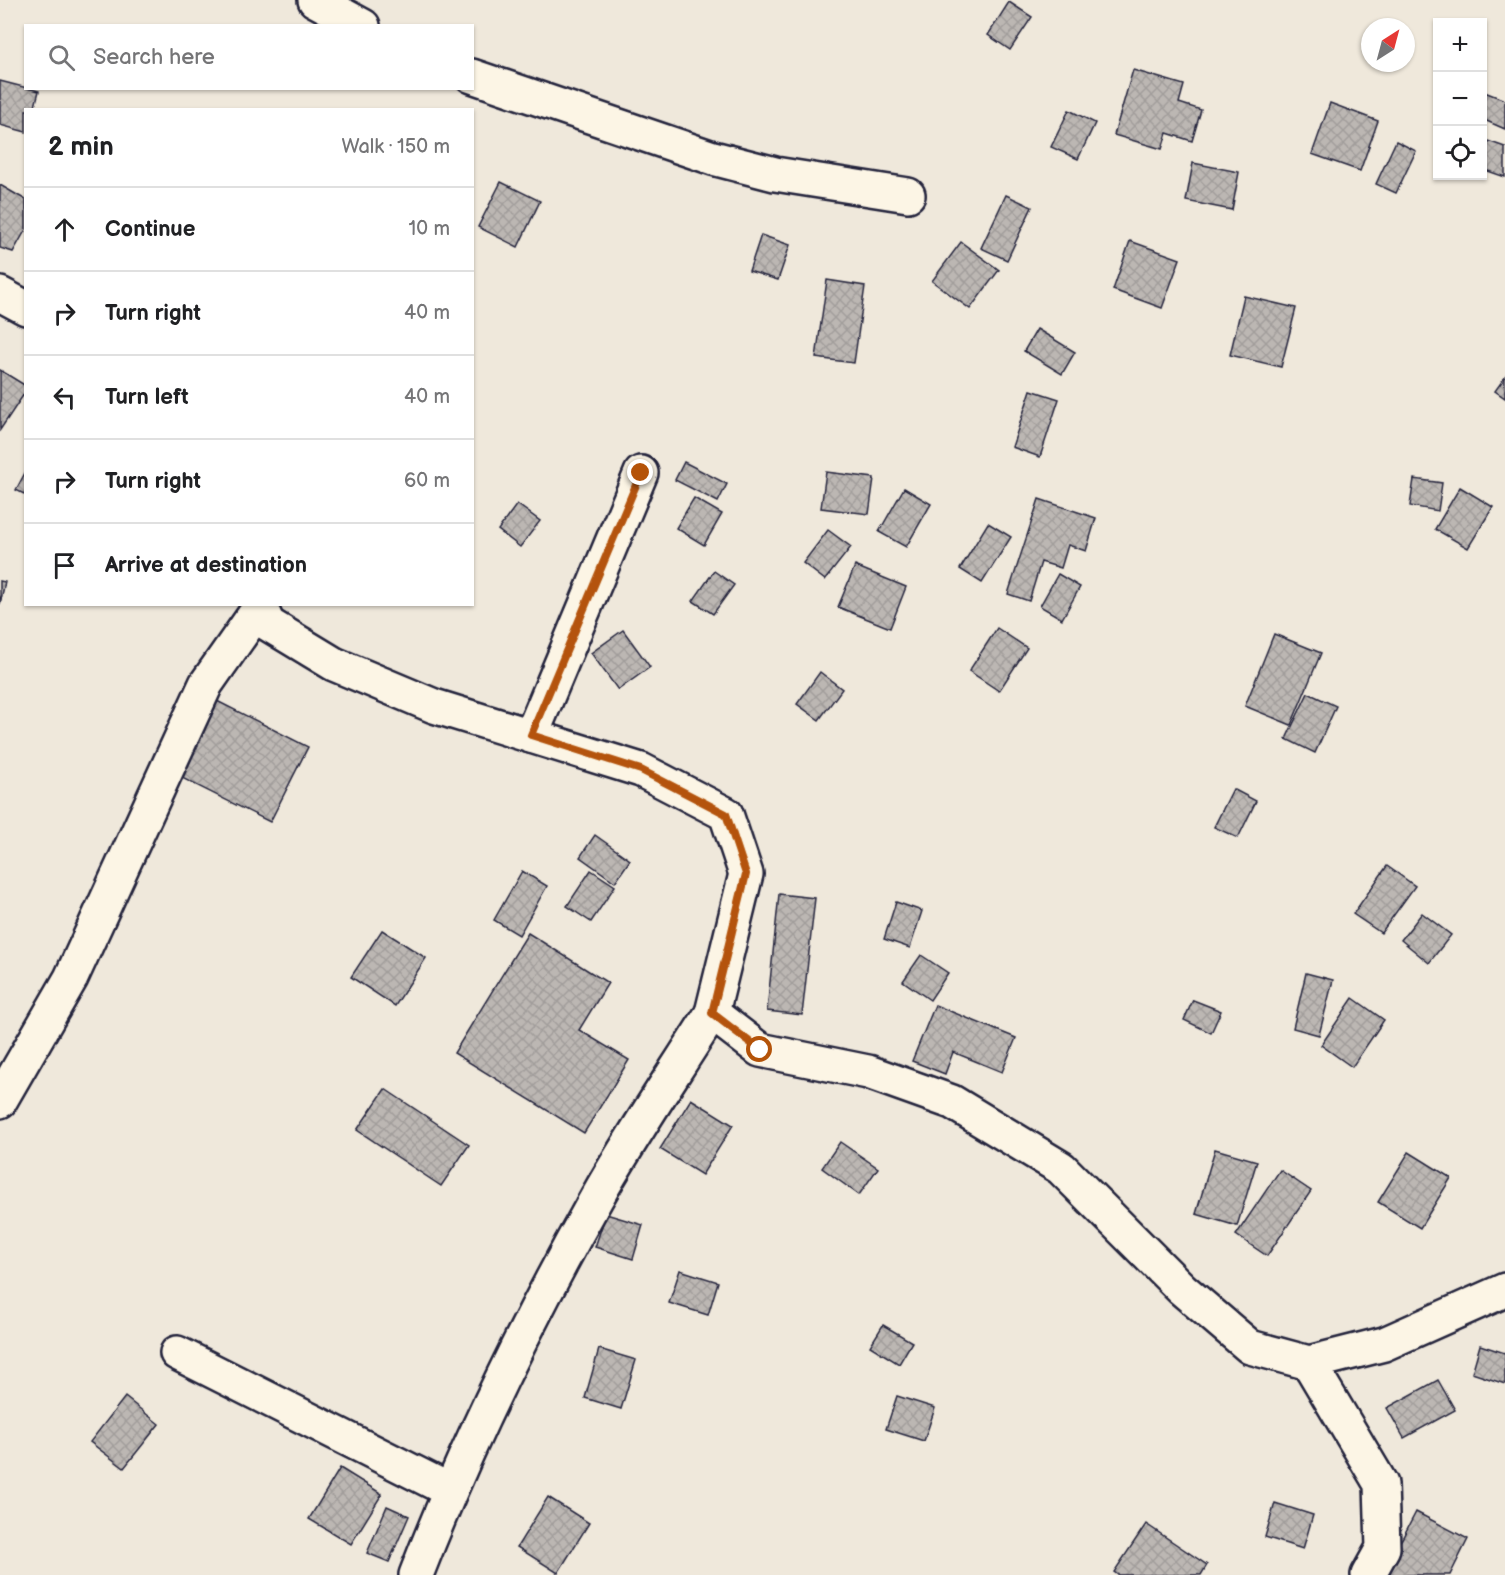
<!DOCTYPE html>
<meta charset="utf-8">
<style>
body{margin:0;font-family:"Balsamiq Sans",sans-serif;background:#f6f6f6;color:#202124}
.controls{position:absolute;right:18px;top:18px;display:grid;overflow:hidden;border-radius:0px;box-shadow:0 2px 4px #0004}
.controls button{width:54px;height:54px;display:grid;place-items:center;padding:0;border:0;border-bottom:2px solid #e0e0e0;background:#fff;color:#202124;font:30px sans-serif}
.compass{position:absolute;left:1361px;top:18px;width:54px;height:54px;border-radius:50%;background:#fff;box-shadow:0 2px 4px #0004;rotate:36deg}
.stop{position:absolute;width:18px;height:18px;margin:-14px;border:4px solid #b45309;border-radius:50%;background:#fff}
.stop.end{background:#b45309;border-color:#fff;box-shadow:0 2px 6px #0008}
.list{margin:0;padding:0;list-style:none}
h2{display:flex;justify-content:space-between;align-items:center;height:78px;margin:0;padding:0 24px;font-size:26px}
h2 small{font-size:20px;font-weight:400;color:#757577}
.list li{display:grid;grid-template-columns:39px 1fr auto;gap:18px;align-items:center;box-sizing:border-box;height:84px;padding:0 24px;border-top:2px solid #e0e0e0}
.list b{display:block;font-size:22px;white-space:nowrap}
.list em{font-size:20px;font-style:normal;color:#757577}
.icon{flex:none;width:33px;height:33px;fill:none;stroke:currentColor;stroke-width:2;stroke-linecap:round;stroke-linejoin:round}
.map{position:relative;flex:none;width:1505px;height:1575px;overflow:hidden}
.search{position:absolute;background:#fff;box-shadow:0 2px 4px #0004;left:24px;top:24px;width:450px;height:66px;display:flex;align-items:center;gap:15px;box-sizing:border-box;padding:0 21px;border-radius:0px;color:#757577;font-size:22px}
.panel{position:absolute;background:#fff;box-shadow:0 2px 4px #0004;left:24px;top:108px;width:450px;height:498px;border-radius:0px}
.map>svg:first-child{display:block}
.building{fill:url(#building-cross-hatch);stroke:#22223b;stroke-width:1.5}
.lines{fill:none;stroke-linecap:round;stroke-linejoin:round}
.minor-casing{stroke:#22223b;stroke-width:38}
.minor{stroke:#fcf5e5;stroke-width:33}
.route{stroke:#b45309;stroke-width:8}
</style>
<div class="map">
<svg width="1505" height="1575" viewBox="0 0 1505 1575">
<defs>
<pattern id="building-cross-hatch" width="8" height="8" patternUnits="userSpaceOnUse" patternTransform="scale(1.5)"><rect width="8" height="8" fill="#bcb7b3"/><path d="M0 0l8 8M0 8l8-8" fill="none" stroke="#a19d9b"/></pattern>
</defs>
<rect width="100%" height="100%" fill="#efe8db"/>
<filter id="ink" filterUnits="userSpaceOnUse"><feTurbulence type="fractalNoise" baseFrequency=".0167" numOctaves="2"/><feDisplacementMap in="SourceGraphic" scale="12" xChannelSelector="R" yChannelSelector="G"/><feConvolveMatrix kernelMatrix="1 2 1 2 8 2 1 2 1" color-interpolation-filters="sRGB"/></filter>
<g filter="url(#ink)">
<g class="building">
<path d="M1009,2l23,15 -22,33 -22,-15z"/>
<path d="M1133,70l51,15 -5,18 22,7 -9,31 -25,-8 -5,16 -48,-14z"/>
<path d="M0,81l39,10 -5,19h-8v22l-26,-7z"/>
<path d="M1482,91l23,9v29l-23,-10z"/>
<path d="M1330,103l48,18 -18,50 -48,-17z"/>
<path d="M1069,110l26,13 -17,36 -27,-12z"/>
<path d="M1482,139l23,8v30l-23,-8z"/>
<path d="M1396,141l20,10 -20,42 -20,-9z"/>
<path d="M1193,163l46,9 -7,38 -46,-9z"/>
<path d="M501,182l39,19 -22,46 -40,-20z"/>
<path d="M0,185l26,15v29l-13,23 -13,-4z"/>
<path d="M1006,195l26,12 -25,53 -26,-12z"/>
<path d="M761,235l29,10 -12,35 -29,-9z"/>
<path d="M1130,241l50,18 -18,49 -49,-18z"/>
<path d="M961,242l38,28 -29,39 -38,-28z"/>
<path d="M827,280l38,6 -11,77 -38,-5z"/>
<path d="M1244,296l52,12 -15,59 -51,-12z"/>
<path d="M1037,329l38,23 -13,22 -38,-23z"/>
<path d="M0,370l26,16v5l-26,39z"/>
<path d="M1505,377v21l-10,-7z"/>
<path d="M1031,390l28,9 -19,58 -28,-10z"/>
<path d="M684,462l43,22 -9,18 -43,-22z"/>
<path d="M26,471v24l-10,-5z"/>
<path d="M826,472l48,6 -5,36 -48,-6z"/>
<path d="M1414,479l28,4 -4,28 -28,-5z"/>
<path d="M1460,487l33,20 -25,41 -33,-19z"/>
<path d="M904,488l27,16 -25,43 -27,-15z"/>
<path d="M694,498l28,16 -18,31 -28,-17z"/>
<path d="M1039,499l57,19 -10,33 -18,-6 -7,23 -20,-6 -12,39 -21,-7z"/>
<path d="M517,504l23,17 -20,26 -22,-17z"/>
<path d="M988,523l23,14 -29,46 -22,-14z"/>
<path d="M828,530l23,17 -26,33 -22,-17z"/>
<path d="M855,566l51,21 -16,41 -52,-21z"/>
<path d="M714,571l20,14 -21,29 -20,-13z"/>
<path d="M1058,574l22,13 -18,32 -22,-13z"/>
<path d="M0,581l5,1 -5,22z"/>
<path d="M997,628l30,20 -28,43 -30,-20z"/>
<path d="M623,630l27,37 -32,23 -27,-37z"/>
<path d="M1274,634l47,19 -30,72 -46,-19z"/>
<path d="M820,672l22,17 -23,31 -22,-16z"/>
<path d="M1308,693l28,13 -21,47 -29,-14z"/>
<path d="M213,699l95,48 -38,75 -94,-47z"/>
<path d="M1233,789l23,12 -18,37 -24,-11z"/>
<path d="M595,835l35,25 -15,22 -35,-25z"/>
<path d="M1387,866l28,20 -34,47 -28,-19z"/>
<path d="M591,870l24,16 -24,36 -24,-16z"/>
<path d="M522,871l25,15 -28,49 -25,-15z"/>
<path d="M779,894l36,4 -13,117 -35,-4z"/>
<path d="M896,902l26,9 -12,37 -26,-9z"/>
<path d="M1422,913l29,22 -22,28 -28,-23z"/>
<path d="M382,930l44,28 -31,48 -44,-29z"/>
<path d="M528,933l80,50 -29,47 50,30 -45,73 -130,-80z"/>
<path d="M921,955l27,18 -18,27 -27,-19z"/>
<path d="M1306,973l27,7 -14,55 -26,-7z"/>
<path d="M1353,998l31,22 -32,47 -31,-22z"/>
<path d="M1193,1000l28,11 -10,22 -27,-13z"/>
<path d="M935,1005l81,33 -14,34 -49,-20 -8,22 -33,-13z"/>
<path d="M385,1089l84,56 -28,41 -84,-56z"/>
<path d="M691,1099l42,26 -31,50 -42,-26z"/>
<path d="M840,1142l38,26 -19,27 -37,-27z"/>
<path d="M1215,1149l42,12 -20,65 -41,-12z"/>
<path d="M1409,1152l42,26 -31,50 -42,-26z"/>
<path d="M1280,1170l31,21 -44,65 -31,-21z"/>
<path d="M606,1214l37,11 -10,34 -38,-12z"/>
<path d="M680,1270l38,12 -10,33 -39,-12z"/>
<path d="M883,1325l29,17 -13,22 -29,-18z"/>
<path d="M1480,1345l25,8v31l-33,-11z"/>
<path d="M599,1349l37,11 -15,49 -36,-11z"/>
<path d="M1438,1380l17,30 -51,28 -17,-30z"/>
<path d="M897,1396l38,12 -11,33 -38,-12z"/>
<path d="M125,1397l34,27 -35,44 -34,-26z"/>
<path d="M340,1468l42,26 -31,50 -42,-25z"/>
<path d="M548,1497l41,26 -31,50 -41,-26z"/>
<path d="M1275,1503l38,12 -10,34 -38,-12z"/>
<path d="M387,1506l22,10 -20,46 -22,-9z"/>
<path d="M1416,1512l52,27 -18,36h-67z"/>
<path d="M1146,1524l61,41 -6,10h-83l-4,-3z"/>
</g>
<g class="lines">
<g class="minor-casing">
<g id="minor">
<path d="M315,0l48,26"/>
<path d="M472,76l241,82 62,16 133,21"/>
<path d="M0,294l26,14"/>
<path d="M259,604l9,20 66,40 100,42 207,64 85,44 20,60 -34,139 48,37 108,22 84,30 109,66 121,121 68,58 59,16 75,-19 121,-54"/>
<path d="M531,736l110,-263"/>
<path d="M0,1101l71,-123 135,-294 54,-77"/>
<path d="M177,1353l272,137"/>
<path d="M1309,1363l72,121 2,64 -15,27"/>
<path d="M416,1575c50,-129 112,-255 180,-376 36,-64 77,-124 116,-186"/>
</g>
</g>
<use href="#minor" class="minor"/>
</g>
</g>
<g class="lines" filter="url(#ink)">
<path class="route" d="M641,473l-110,262 110,35 85,44 20,60 -34,139 48,37"/>
</g>
</svg>
<div class="controls">
<button>+</button>
<button>−</button>
<button><svg class="icon" aria-label="locate" viewBox="0 0 24 24"><circle cx="12" cy="12" r="6"/><path d="M12 2v4M12 18v4M2 12h4M18 12h4"/></svg></button>
</div>
<svg class="compass" viewBox="-18 -18 36 36"><path d="M0-13l5 13h-10z" fill="#e53935"/><path d="M0 13l5-13h-10z" fill="#757577"/></svg>
<div class="stop" style="left:760px;top:1050px"></div>
<div class="stop end" style="left:641px;top:473px"></div>
<div class="search"><svg class="icon" aria-label="search" viewBox="0 0 24 24"><circle cx="10" cy="10" r="6"/><path d="M15 15l6 6"/></svg>Search here</div>
<section class="panel">
<h2>2 min<small>Walk · 150 m</small></h2>
<ul class="list">
<li><svg class="icon" aria-label="ahead" viewBox="0 0 24 24"><path d="M12 20V5M6 11l6-6 6 6"/></svg><div><b>Continue</b></div><em>10 m</em></li>
<li><svg class="icon" aria-label="right" viewBox="0 0 24 24"><path d="M7 20v-9h11M14 6l5 5-5 5"/></svg><div><b>Turn right</b></div><em>40 m</em></li>
<li><svg class="icon" aria-label="left" viewBox="0 0 24 24"><path d="M17 20v-9H6M10 6l-5 5 5 5"/></svg><div><b>Turn left</b></div><em>40 m</em></li>
<li><svg class="icon" aria-label="right" viewBox="0 0 24 24"><path d="M7 20v-9h11M14 6l5 5-5 5"/></svg><div><b>Turn right</b></div><em>60 m</em></li>
<li><svg class="icon" aria-label="arrive" viewBox="0 0 24 24"><path d="M6 21V4h12l-3 4 3 4H6"/></svg><div><b>Arrive at destination</b></div></li>
</ul>
</section>
</div>
